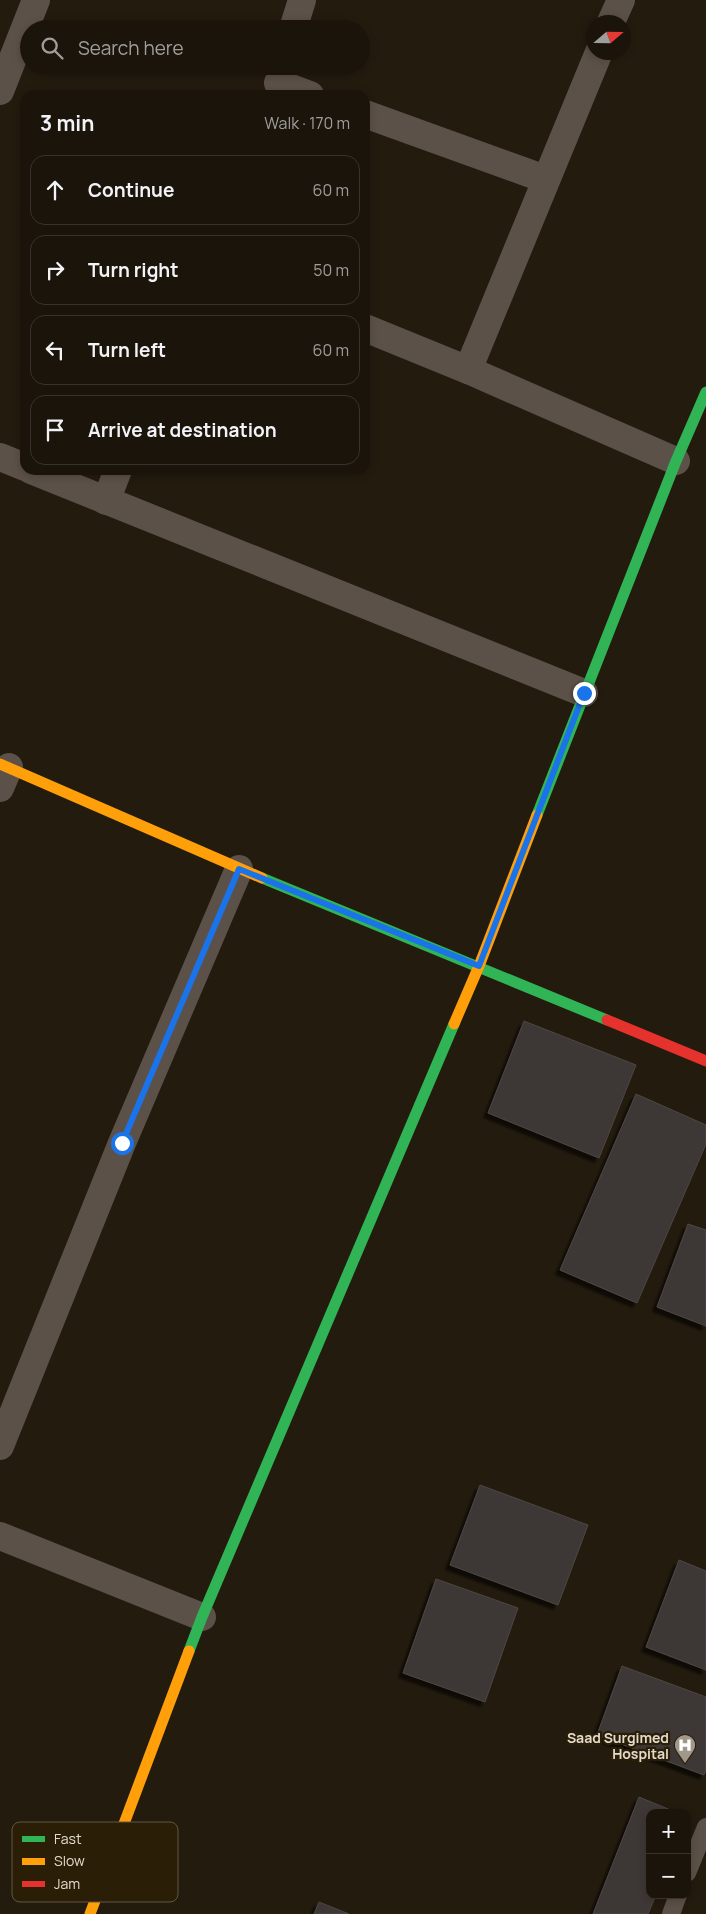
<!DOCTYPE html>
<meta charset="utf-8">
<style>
body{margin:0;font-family:Manrope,sans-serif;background:#272118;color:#f1f3f6}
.controls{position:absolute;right:15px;bottom:15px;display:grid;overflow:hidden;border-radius:10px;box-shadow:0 2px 8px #0003}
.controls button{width:45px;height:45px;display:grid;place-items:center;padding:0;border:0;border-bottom:1px solid #38332b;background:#1a140a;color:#f1f3f6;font:25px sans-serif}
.compass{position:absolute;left:586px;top:15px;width:45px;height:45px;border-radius:50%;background:#1a140a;box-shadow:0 2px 8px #0003;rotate:70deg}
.stop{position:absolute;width:15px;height:15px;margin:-11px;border:4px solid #1a73e8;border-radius:50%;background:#fff}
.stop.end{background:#1a73e8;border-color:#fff;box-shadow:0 1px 5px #0008}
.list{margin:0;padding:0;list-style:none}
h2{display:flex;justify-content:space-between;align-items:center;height:65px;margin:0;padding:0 20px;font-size:21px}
h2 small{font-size:16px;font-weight:400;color:#9f9e9c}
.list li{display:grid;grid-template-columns:32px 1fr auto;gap:15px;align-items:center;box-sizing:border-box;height:70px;margin:0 10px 10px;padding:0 10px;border:1px solid #38332b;border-radius:15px}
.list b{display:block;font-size:19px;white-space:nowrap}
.list em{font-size:16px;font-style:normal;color:#9f9e9c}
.icon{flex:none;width:28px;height:28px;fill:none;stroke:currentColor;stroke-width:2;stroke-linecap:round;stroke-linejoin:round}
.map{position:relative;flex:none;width:706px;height:1914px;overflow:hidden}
.search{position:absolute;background:#1a140a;box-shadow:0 2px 8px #0003;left:20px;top:20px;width:350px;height:55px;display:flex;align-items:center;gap:12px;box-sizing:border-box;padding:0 18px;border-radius:28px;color:#9f9e9c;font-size:19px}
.panel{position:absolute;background:#1a140a;box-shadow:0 2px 8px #0003;left:20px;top:90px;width:350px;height:385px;border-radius:15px}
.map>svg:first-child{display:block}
.building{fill:#3e3835;stroke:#4d4644;filter:url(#shadow)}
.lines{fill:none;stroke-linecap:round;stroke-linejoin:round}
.lane{stroke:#5c5148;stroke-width:18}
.street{stroke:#5c5148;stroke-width:28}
.fast{stroke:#30b455;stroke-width:11}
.slow{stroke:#ff9f0a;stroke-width:11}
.jam{stroke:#e5322d;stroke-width:11}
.route{stroke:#1a73e8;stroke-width:6}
.labels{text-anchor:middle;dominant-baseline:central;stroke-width:4.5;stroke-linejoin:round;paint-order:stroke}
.poi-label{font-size:14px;font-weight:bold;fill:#e3dbcd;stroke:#2b1e06;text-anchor:end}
.key{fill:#2b1e06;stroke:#625742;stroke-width:1}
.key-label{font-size:14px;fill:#e3dbcd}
</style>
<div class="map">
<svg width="706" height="1914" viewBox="0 0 706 1914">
<defs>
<filter id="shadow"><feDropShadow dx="-4.5" dy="4.5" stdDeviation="1" flood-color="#0009"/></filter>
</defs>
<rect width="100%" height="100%" fill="#231b0e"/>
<g class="building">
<path d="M524,1021l112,44 -37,93 -111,-45z"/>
<path d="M636,1094l70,31v19l-69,159 -77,-33z"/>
<path d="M688,1224l18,6v96l-49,-19z"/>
<path d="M480,1485l108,40 -30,80 -108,-40z"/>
<path d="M679,1560l27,11v99l-60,-23z"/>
<path d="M436,1579l82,29 -33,94 -82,-29z"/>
<path d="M622,1666l84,31v73l-2,5 -107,-40z"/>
<path d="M639,1797l39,16h-28v82h6l-8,19h-55z"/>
<path d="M319,1902l30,12h-35z"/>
</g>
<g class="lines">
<g class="lane">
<path d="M687,1873l19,-46"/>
<path d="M671,1914l7,-19"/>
</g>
<g class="street">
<path d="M611,22l10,-22"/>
<path d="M293,29l9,-29"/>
<path d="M278,83l32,12"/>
<path d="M0,91l36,-91"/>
<path d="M365,114l180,65"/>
<path d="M365,328l103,42 208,91"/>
<path d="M468,370l131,-318"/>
<path d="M0,457l25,10"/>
<path d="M31,470l553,223"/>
<path d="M106,501l12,-31"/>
<path d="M0,788l9,-21"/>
<path d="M0,1446l122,-303 117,-274"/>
<path d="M0,1536l202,81"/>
</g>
<g class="fast">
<path d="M537,815l139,-354 30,-69"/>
<path d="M262,878l345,142"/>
<path d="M189,1651l13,-34 252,-593"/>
</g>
<g class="slow">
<path d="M0,764l262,114"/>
<path d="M454,1024l25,-58 58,-151"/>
<path d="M90,1914l99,-263"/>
</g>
<path class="jam" d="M607,1020l99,41"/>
</g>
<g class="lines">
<path class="route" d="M122,1143l117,-274 240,97 105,-273"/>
</g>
<defs>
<g id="hospital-pin" transform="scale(1.125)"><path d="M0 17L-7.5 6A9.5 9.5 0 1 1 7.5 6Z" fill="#a0988a" stroke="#2b1e06"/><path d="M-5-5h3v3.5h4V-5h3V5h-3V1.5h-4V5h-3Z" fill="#fff"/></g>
</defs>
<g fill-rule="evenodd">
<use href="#hospital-pin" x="685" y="1745"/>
</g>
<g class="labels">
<g class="poi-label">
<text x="669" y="1737">Saad Surgimed<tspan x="669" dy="16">Hospital</tspan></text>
</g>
</g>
<rect x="12" y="1822" width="166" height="80" rx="8" class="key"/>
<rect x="22" y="1836" width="23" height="6" fill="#30b455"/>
<rect x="22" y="1858" width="23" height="7" fill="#ff9f0a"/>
<rect x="22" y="1881" width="23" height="6" fill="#e5322d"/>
<g class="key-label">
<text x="54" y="1844">Fast</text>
<text x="54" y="1866">Slow</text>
<text x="54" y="1889">Jam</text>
</g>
</svg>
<div class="controls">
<button>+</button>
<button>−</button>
</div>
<svg class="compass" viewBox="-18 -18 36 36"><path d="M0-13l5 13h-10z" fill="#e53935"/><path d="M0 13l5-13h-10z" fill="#9f9e9c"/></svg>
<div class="stop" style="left:122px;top:1143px"></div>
<div class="stop end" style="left:584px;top:693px"></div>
<div class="search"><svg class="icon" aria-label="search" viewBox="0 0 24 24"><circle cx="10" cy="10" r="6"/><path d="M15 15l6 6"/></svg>Search here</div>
<section class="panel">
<h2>3 min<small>Walk · 170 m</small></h2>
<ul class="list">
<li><svg class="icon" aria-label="ahead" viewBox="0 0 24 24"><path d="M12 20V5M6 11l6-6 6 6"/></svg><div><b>Continue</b></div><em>60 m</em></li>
<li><svg class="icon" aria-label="right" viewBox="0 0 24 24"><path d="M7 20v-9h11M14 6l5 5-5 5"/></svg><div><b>Turn right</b></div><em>50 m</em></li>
<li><svg class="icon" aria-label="left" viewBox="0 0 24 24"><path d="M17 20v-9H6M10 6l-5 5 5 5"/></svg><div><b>Turn left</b></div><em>60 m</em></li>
<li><svg class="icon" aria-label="arrive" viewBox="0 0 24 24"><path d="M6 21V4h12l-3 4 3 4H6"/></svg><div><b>Arrive at destination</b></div></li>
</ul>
</section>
</div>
